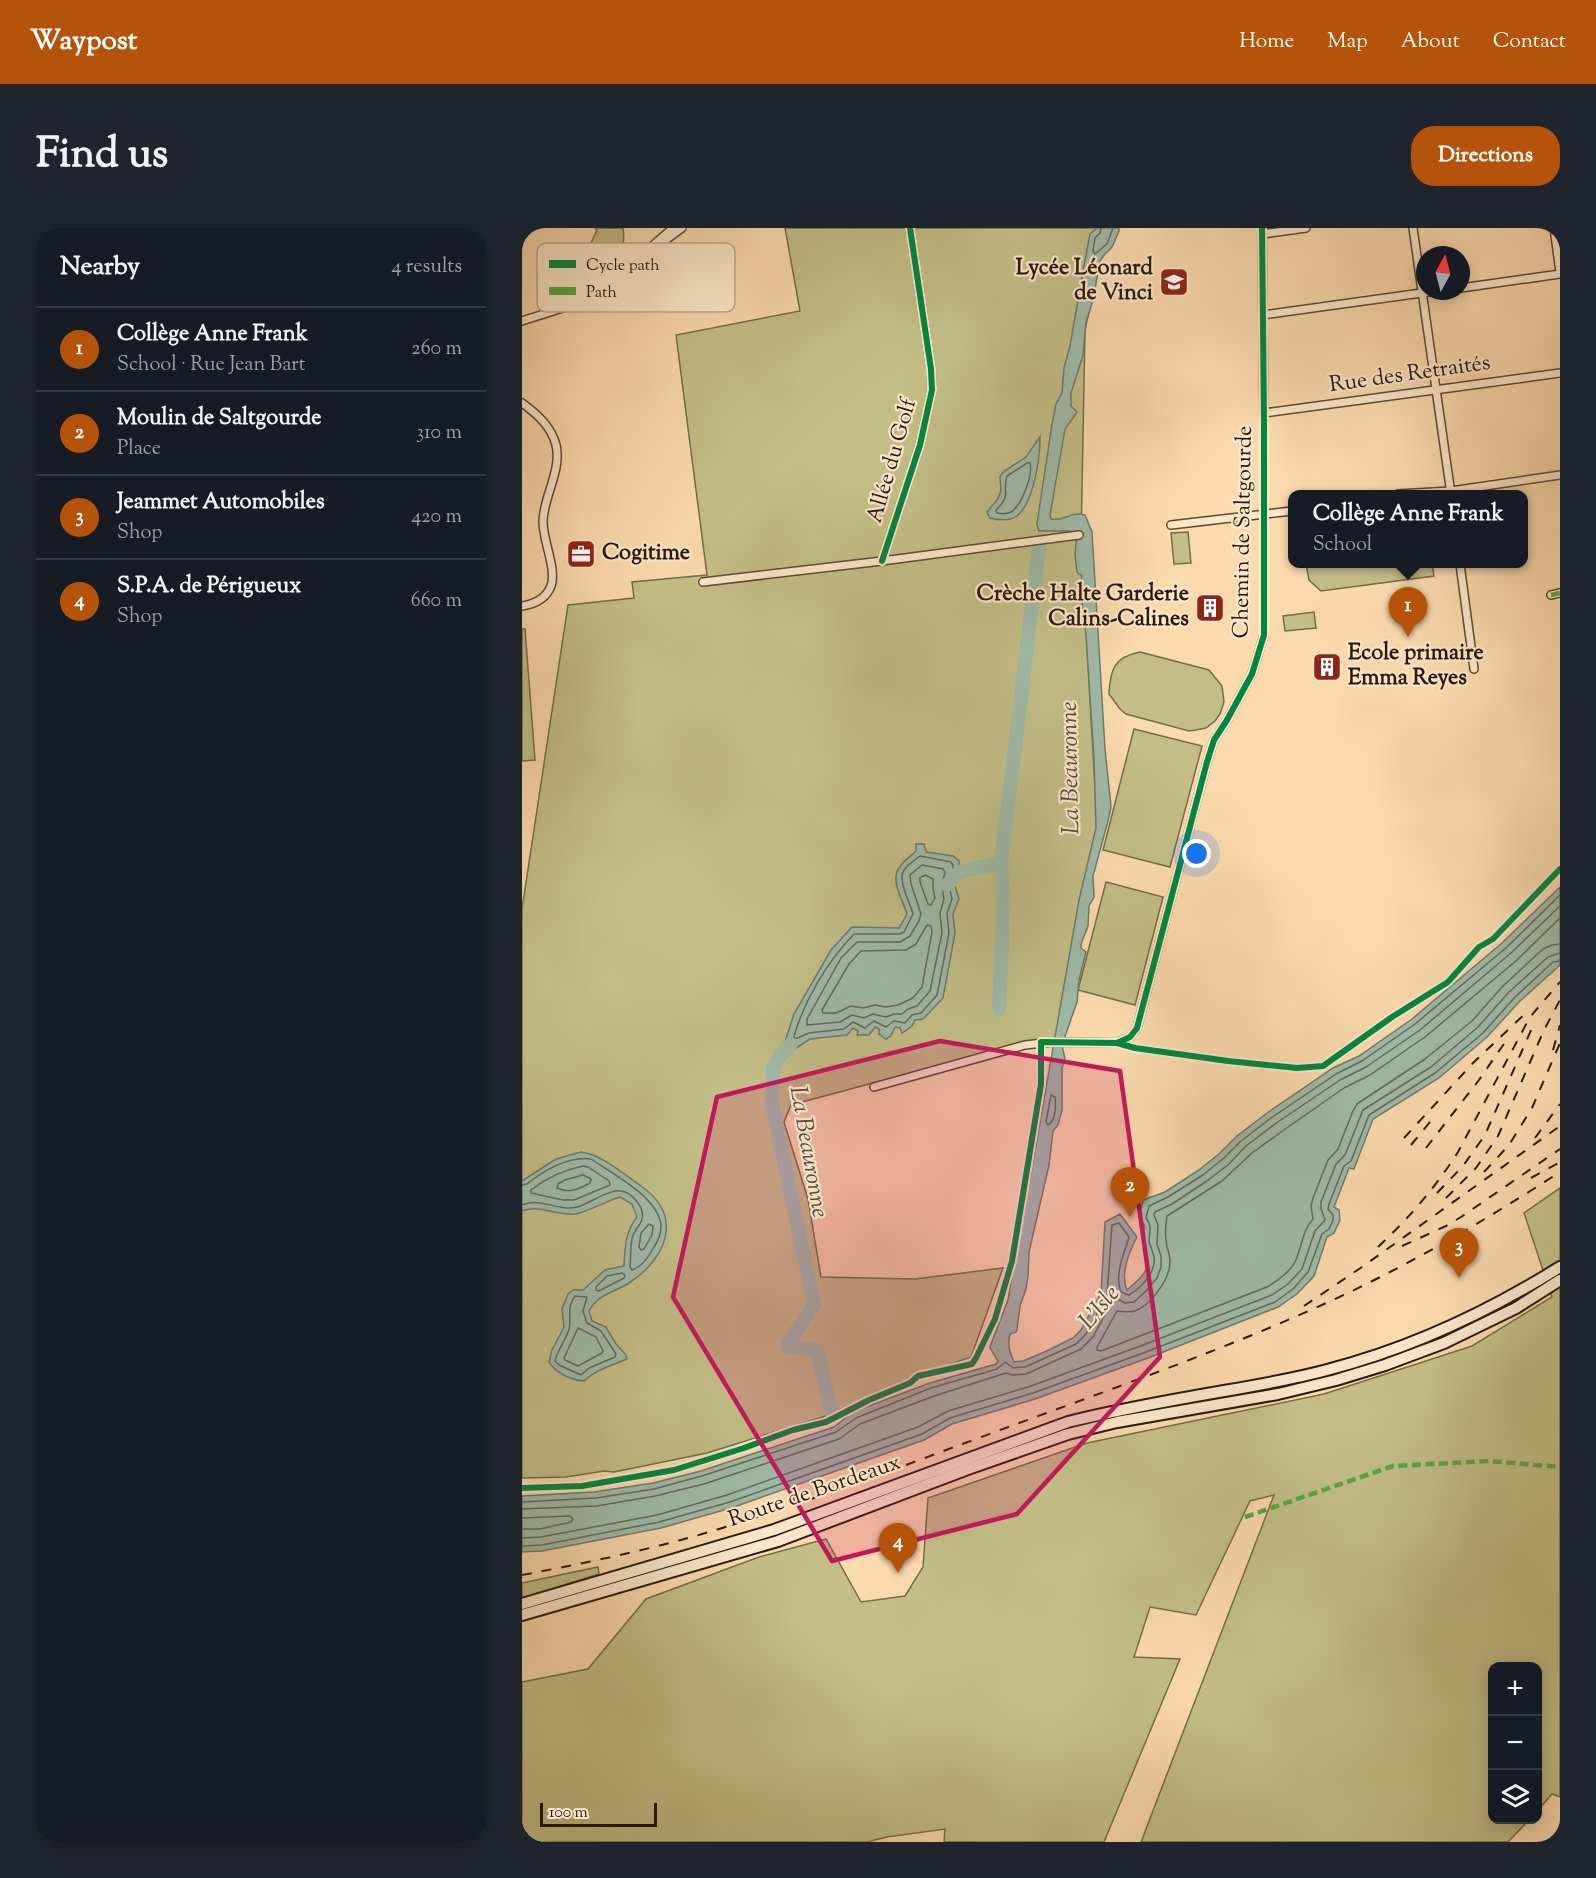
<!DOCTYPE html>
<meta charset="utf-8">
<style>
body{margin:0;font-family:"Sorts Mill Goudy",serif;background:#20242c;color:#f1f3f6}
.controls{position:absolute;right:18px;bottom:18px;display:grid;overflow:hidden;border-radius:12px;box-shadow:0 3px 15px #0003}
.controls button{width:54px;height:54px;display:grid;place-items:center;padding:0;border:0;border-bottom:2px solid #363941;background:#171b24;color:#f1f3f6;font:30px sans-serif}
.compass{position:absolute;left:894px;top:18px;width:54px;height:54px;border-radius:50%;background:#171b24;box-shadow:0 3px 15px #0003;rotate:7deg}
.scale{position:absolute;left:18px;bottom:15px;width:117px;box-sizing:border-box;padding-left:6px;border:3px solid #2a180c;border-top:0;font-size:16px;line-height:21px;white-space:nowrap;color:#2a180c;-webkit-text-stroke:4px #fce7ca;paint-order:stroke}
.you{position:absolute;left:675px;top:626px;width:21px;height:21px;margin:-15px;border:4px solid #fff;border-radius:50%;background:#1a73e8;box-shadow:0 0 0 9px #1a73e833}
.badge{display:grid;place-items:center;width:39px;height:39px;border-radius:50%;background:#b45309;color:#fff;font-size:20px;font-weight:700}
.pin{position:absolute;translate:-50% -50px;filter:drop-shadow(0 2px 3px #0008)}
.pin::after{content:'';position:absolute;top:32px;width:21px;height:18px;background:inherit;clip-path:polygon(0 0,100% 0,50% 100%)}
.popup{position:absolute;left:766px;top:262px;width:240px;height:78px;box-sizing:border-box;display:grid;place-content:center;border-radius:12px;background:#171b24;filter:drop-shadow(0 2px 4px #0005);font-size:20px;white-space:nowrap;color:#9ea1a6}
.popup b{font-size:22px;color:#f1f3f6}
.popup::after{content:'';position:absolute;left:50%;top:100%;margin-left:-12px;border:12px solid transparent;border-top-color:#171b24}
.list{margin:0;padding:0;list-style:none}
h2{display:flex;justify-content:space-between;align-items:center;height:78px;margin:0;padding:0 24px;font-size:26px}
h2 small{font-size:20px;font-weight:400;color:#9ea1a6}
.list li{display:grid;grid-template-columns:39px 1fr auto;gap:18px;align-items:center;box-sizing:border-box;height:84px;padding:0 24px;border-top:2px solid #363941}
.list b{display:block;font-size:22px;white-space:nowrap}
.list p{margin:0;font-size:20px;white-space:nowrap;color:#9ea1a6}
.list em{font-size:20px;font-style:normal;color:#9ea1a6}
.icon{flex:none;width:33px;height:33px;fill:none;stroke:currentColor;stroke-width:2;stroke-linecap:round;stroke-linejoin:round}
.map{position:relative;flex:none;width:1038px;height:1614px;overflow:hidden;border-radius:24px}
header{display:flex;align-items:center;gap:36px;box-sizing:border-box;height:84px;padding:0 30px;background:#b45309;color:#fff}
header strong{font-size:28px}
nav{display:flex;gap:33px;margin-inline-start:auto;font-size:21px}
.intro{display:flex;align-items:center;justify-content:space-between;box-sizing:border-box;height:144px;padding:0 36px}
h1{margin:0;font-size:42px}
.button{padding:15px 27px;border-radius:24px;background:#b45309;color:#fff;font-size:21px;font-weight:700}
main{display:flex;gap:36px;padding:0 36px}
aside{flex:1;background:#171b24;border-radius:24px;box-shadow:0 3px 15px #0003}
.map>svg:first-child{display:block}
.green{fill:#c3be87;stroke:#766b4a;stroke-width:1.5}
.water{fill:#9fbbaa;stroke:#707a6b;stroke-width:1.5}
.lines{fill:none;stroke-linecap:round;stroke-linejoin:round}
.shore{stroke:#646a5b;stroke-width:1.5}
.river{stroke:#9fbbaa;stroke-width:14}
.minor-casing{stroke:#5e4834;stroke-width:10}
.secondary-casing{stroke:#2a180c;stroke-width:14}
.minor{stroke:#fce7ca;stroke-width:7}
.secondary{stroke:#fce7ca;stroke-width:10}
.rail{stroke:#2a180c;stroke-width:2;stroke-dasharray:10 10;stroke-linecap:butt}
.quiet{stroke:#53a941;stroke-width:4.5;stroke-dasharray:9 4.5;stroke-linecap:butt}
.cycleway-casing{stroke:#fce7ca;stroke-width:10}
.cycleway{stroke:#00873e;stroke-width:6}
.marked{fill:#c2185b;fill-opacity:0.2;stroke:#c2185b;stroke-width:4.5;stroke-linejoin:round}
.labels{text-anchor:middle;dominant-baseline:central;stroke-width:4.5;stroke-linejoin:round;paint-order:stroke}
.poi-label{font-size:22px;font-weight:bold;fill:#2a180c;stroke:#fce7ca;text-anchor:end}
.street-label{font-size:22px;fill:#2a180c;stroke:#fce7ca}
.water-label{font-size:24px;font-style:italic;fill:#535143;stroke:#fce7ca}
.key{fill:#fce7ca;stroke:#bda991;stroke-width:1.5}
.key-label{font-size:16px;fill:#2a180c}
</style>
<header>
<strong>Waypost</strong>
<nav><a>Home</a><a>Map</a><a>About</a><a>Contact</a></nav>
</header>
<div class="intro"><h1>Find us</h1><a class="button">Directions</a></div>
<main>
<aside>
<h2>Nearby<small>4 results</small></h2>
<ul class="list">
<li><span class="badge">1</span><div><b>Collège Anne Frank</b><p>School · Rue Jean Bart</p></div><em>260 m</em></li>
<li><span class="badge">2</span><div><b>Moulin de Saltgourde</b><p>Place</p></div><em>310 m</em></li>
<li><span class="badge">3</span><div><b>Jeammet Automobiles</b><p>Shop</p></div><em>420 m</em></li>
<li><span class="badge">4</span><div><b>S.P.A. de Périgueux</b><p>Shop</p></div><em>660 m</em></li>
</ul>
</aside>
<div class="map">
<svg width="1038" height="1614" viewBox="0 0 1038 1614">
<rect width="100%" height="100%" fill="#fbdaae"/>
<filter id="stains"><feTurbulence type="fractalNoise" baseFrequency=".00333" numOctaves="4"/><feColorMatrix values="0 0 0 0 .2 0 0 0 0 .09 0 0 0 0 .02 0 0 0 .5 -.17"/></filter>
<radialGradient id="worn" r=".72"><stop offset=".6" stop-color="#630" stop-opacity="0"/><stop offset="1" stop-color="#630" stop-opacity=".3"/></radialGradient>
<g class="green">
<path d="M73,0h28c4,26 -8,29 -27,41l-2,-1 -3,-25 6,-13z"/>
<path d="M263,0h329l-13,26 -16,76 -4,212 16,281 -40,214 -34,6 -232,62 -7,17 24,77 13,78 94,2 88,-11 -32,89 -53,19 -92,40 -119,37 -93,19 -10,-1 -38,6 -44,1v-569l46,-304 66,-7 -2,-16 75,-7 -31,-240 124,-24z"/>
<path d="M666,304l3,31 -17,1 -3,-31z"/>
<path d="M784,336h126l2,12 -113,15 -12,-11z"/>
<path d="M792,384l2,16 -31,3 -2,-15z"/>
<path d="M0,401h3l10,131 -13,1z"/>
<path d="M618,424l69,18 13,16 2,16 -4,12 -5,7 -9,7 -10,2 -7,1 -63,-17 -6,-5 -11,-15c1,-24 5,-37 31,-42z"/>
<path d="M612,501l68,17 -32,121 -67,-17z"/>
<path d="M584,654l57,15 -28,108 -57,-15z"/>
<path d="M1038,960v609l-8,-3 -14,16v-144h-46v154h37l-21,22h-367l133,-347 -24,6 -54,114 -46,-8 -16,50 46,2 -76,183h-160l1,-13 -58,8 -20,5h-345v-160l66,-13 58,-70 113,-42 67,-18 35,63 44,-6 18,-29 5,-69 159,-55 237,-49 148,-48 80,-49 -28,-84z"/>
<path d="M76,1339l1,7 -77,24v-15z"/>
</g>
<g class="water">
<path d="M575,0h22v3l-7,16 -8,8 -4,6 -7,39 -7,23 -3,32 -12,38v13l6,6 -12,17 -15,86 1,4c13,3 19,-8 34,-4l7,17 13,217 6,58 -3,14 -15,55 1,21 -5,9 -1,20 -7,18v4l5,4 -7,28 -2,22 -15,43 3,14 -3,9v42l-4,15 -5,6 -4,34 -20,87 -1,24 -2,13 -6,17 -3,23 -1,3 -6,2c-3,11 0,18 4,28l9,-1 26,-11 24,-12 8,-8 20,-37 4,-71 15,-8 17,23c-8,15 -17,37 -10,53 8,-7 19,-15 21,-26 1,-8 -3,-12 -4,-19 -2,-6 0,-13 1,-19l-6,-8 4,-18 22,-8 34,-22 21,-17 17,-17 30,-23 66,-45 26,-12 53,-37 90,-76 58,-56v78l-41,37 -32,35 -48,41 -66,41 -19,50 -5,-1 -15,39 5,3 1,10 -6,13 -7,4 -13,39 -17,18 -19,13 -130,51 -113,41 -83,25 -28,16 -193,68 -70,20 -119,23 -20,1v-56l72,-4 59,-9 48,-12 133,-44 19,-15 77,-29 66,-19 2,-3 -8,-13 1,-4 17,-44 15,-95 6,-20 50,-285 17,-72 -2,-70 -8,-123 -6,-48 2,-11 -5,-4 -2,-18 2,-18 -3,-4 -4,-1h-31l-2,-7 15,-100 4,-20 6,-11 2,-25 6,-22 14,-81 6,-31z"/>
<path d="M518,209c0,21 -6,65 -23,79 -8,6 -19,4 -27,2l-3,-6 10,-12 4,-9 -1,-14 3,-5 23,-15z"/>
<path d="M394,616h8l2,8 27,4 6,5v11l-4,14 4,13 -6,15 2,19 -12,65 -20,21 -8,1 -3,6 -10,7 -2,-5 -5,-1 -4,9 -5,3 -7,-5v-5l-4,-2 -6,8h-12l1,-4 -5,-3 -6,7 -37,4 -26,17 -4,1 14,-43 37,-64 21,-23 47,1 8,-14c-4,-13 -17,-34 -8,-46 4,-7 12,-12 17,-17z"/>
<path d="M59,924c22,3 42,22 60,34 43,30 26,72 -12,97 -16,10 -31,11 -40,28l3,10 14,6 10,17 10,11 1,4c-16,7 -30,10 -43,22 -14,-1 -28,-8 -35,-19l3,-12 12,-23 -2,-18 6,-15 5,-4h10l22,-20 19,-4c1,-18 1,-34 13,-49l-5,-13 -12,-7c-14,4 -32,15 -45,17 -19,2 -35,-10 -53,-3v-30l34,-22z"/>
</g>
<g class="lines">
<g class="shore">
<path d="M579,0l-1,5 -5,5 -2,13 2,3 12,-10 6,-16"/>
<path d="M505,235h3c3,12 -8,42 -19,49 -4,2 -9,2 -14,1l-1,-3c16,-16 6,-17 11,-34z"/>
<path d="M398,628l31,6 2,3v6l-4,14 3,14 -5,14 2,20 -12,62 -16,18 -9,2 -7,8 -11,-2 -8,6 -12,-6 -9,7 -12,-6 -9,7 -35,4 -14,6 -1,-3c11,-37 33,-74 60,-102h45l5,-2 9,-18c-3,-11 -16,-35 -9,-44 4,-6 11,-10 16,-14z"/>
<path d="M400,637l21,4 2,3 -3,14 2,13 -4,14 2,20 -12,58 -13,15 -9,3 -6,5h-8l-8,3 -13,-3 -9,4 -12,-3 -12,7 -33,3v-6l34,-61 16,-16h43l10,-6 9,-15 2,-7 -10,-30 -1,-9z"/>
<path d="M403,647l8,4v9l2,10 -4,7 -3,-1 -8,-22v-4z"/>
<path d="M1038,690l-43,42 -92,77 -55,38 -26,13 -63,44 -29,21 -30,28 -55,35c-1,6 -2,17 -1,23 0,8 4,14 4,23 0,17 -19,43 -35,49 -6,2 -12,0 -18,0l-20,36v3l4,1 166,-64c10,-6 22,-14 28,-25 7,-15 7,-31 18,-43l-2,-13 2,-8 15,-38 10,-11 15,-38 4,-7 68,-45 47,-38 31,-35 40,-37 9,-4 8,-1"/>
<path d="M405,697l4,1 1,6 -10,55 -9,11 -15,7 -12,2 -11,-2 -12,3 -12,-2 -15,7h-13l-1,-3 27,-46 12,-13 45,-1 10,-6z"/>
<path d="M529,867l4,2c1,9 1,23 -7,28l-2,-3z"/>
<path d="M61,938l5,1 21,14 1,4 -36,15h-11l-32,-7v-3c15,-12 33,-20 52,-24z"/>
<path d="M61,947l8,4 -1,4c-11,6 -21,11 -33,5l1,-4 7,-4z"/>
<path d="M0,957l5,-1c17,-14 42,-28 64,-25 21,14 62,36 69,61 3,9 -1,19 -6,27 -5,9 -11,19 -22,23l-2,-3c1,-9 0,-19 2,-28 2,-10 9,-14 10,-20 3,-11 -10,-27 -21,-28 -12,-2 -32,13 -44,16 -18,5 -36,-10 -55,-2"/>
<path d="M127,996l4,2 -1,9 -8,14 -3,1 -2,-3 2,-14z"/>
<path d="M100,1045l3,2 -1,3 -25,13 -3,-1v-3l11,-11z"/>
<path d="M53,1068l12,1 -4,14 4,12 14,8 15,23 -1,3 -26,11 -8,7 -22,-10 -4,-4c3,-12 11,-21 14,-32 3,-12 -3,-22 6,-33z"/>
<path d="M56,1100l18,9 7,14 -1,2 -24,13 -13,-6 -1,-2z"/>
<path d="M0,1274l74,-4 58,-9 48,-13 134,-44 20,-14 75,-30 66,-19 8,-7 8,6 12,-1 51,-23 10,-10 21,-39 5,-70 7,-2 10,14c-5,17 -15,38 -8,55l8,3c13,-8 30,-25 24,-42 -1,-5 -4,-8 -4,-13 1,-10 3,-14 -3,-22l3,-12 19,-9 35,-22 21,-17 17,-17 30,-23 65,-44 26,-13 53,-37 91,-76 54,-53"/>
<path d="M0,1281l75,-3 58,-10 49,-12 135,-45 21,-15 74,-28 72,-23 7,2 13,-1 55,-25 12,-12 20,-38 3,-1 9,5 9,-1 13,-12 10,-12 4,-11v-11l-4,-12 1,-19 -4,-10 1,-3 17,-8 35,-23 22,-17 17,-18 29,-22 65,-44 26,-13 54,-37 91,-77 49,-47"/>
<path d="M0,1290l48,-2 3,3 -2,3 -31,7h-18"/>
<path d="M0,1310l19,-1 116,-22 70,-20 191,-68 30,-16 83,-25 112,-41 129,-50 16,-11 14,-15 13,-38 10,-11 -4,-11v-7l15,-38 9,-9 18,-45 68,-43 47,-40 31,-35 39,-35 12,-4"/>
<path d="M0,1318l20,-1 117,-23 71,-20 192,-68 28,-16 83,-25 113,-41 129,-50 18,-13 15,-17 14,-38 7,-5 4,-9v-5l-5,-6 1,-5 15,-38 7,-5 18,-46 66,-42 48,-40 32,-36 38,-35 7,-1"/>
</g>
<g class="river">
<path d="M425,657l12,-13 42,-9 38,-316"/>
<path d="M477,781c2,-48 6,-97 2,-146"/>
<path d="M269,816l-11,12 -7,12 -1,35 42,202 -26,38 1,4c9,3 19,-1 28,4l15,62"/>
</g>
<g class="minor-casing">
<g id="minor">
<path d="M891,0l38,266"/>
<path d="M1032,0l6,44"/>
<path d="M740,6l44,-6"/>
<path d="M141,14l19,-14"/>
<path d="M939,60l99,-14"/>
<path d="M741,87l173,-24"/>
<path d="M0,93l53,-17 68,-50 30,-26"/>
<path d="M0,175c15,11 29,23 34,42 6,26 -13,52 -13,77 0,19 14,48 8,64 -5,13 -16,18 -29,20"/>
<path d="M742,185l296,-40"/>
<path d="M876,266l53,-3 109,-16"/>
<path d="M649,297l121,-14"/>
<path d="M360,333l38,-116 12,-55 -1,-21 -21,-141"/>
<path d="M938,336l14,105"/>
<path d="M181,354l179,-21 197,-26"/>
<path d="M1029,367l9,-2"/>
<path d="M352,859l151,-42 28,-3 64,1 13,-6 7,-9 70,-266 7,-22 13,-20 25,-46 12,-39v-216l-2,-191"/>
</g>
</g>
<g class="secondary-casing">
<g id="secondary">
<path d="M0,1376l252,-74 294,-108c52,-13 104,-22 156,-31 35,-6 70,-12 103,-21 82,-21 161,-58 233,-103"/>
<path d="M0,1387l256,-74 190,-72 100,-35 49,-12 161,-28 58,-14 49,-15 59,-22 72,-35 44,-28"/>
</g>
</g>
<use href="#minor" class="minor"/>
<use href="#secondary" class="secondary"/>
<g class="rail">
<path d="M1031,822l7,-25"/>
<path d="M882,910l70,-76 55,-52"/>
<path d="M1013,910l25,-34"/>
<path d="M889,917l23,-28"/>
<path d="M904,920l53,-68 29,-42"/>
<path d="M962,944l25,-27 23,-37 28,-65"/>
<path d="M1009,950l29,-16"/>
<path d="M915,965l26,-27 22,-31 47,-107"/>
<path d="M924,970l30,-30 22,-32 46,-106 16,-30"/>
<path d="M880,1018l44,-20 15,-9 99,-68"/>
<path d="M856,1019c31,-29 57,-59 80,-95l72,-135 30,-35"/>
<path d="M782,1078l58,-39 198,-141"/>
<path d="M0,1347c53,-10 107,-21 159,-35 112,-31 221,-74 330,-114 114,-42 229,-82 339,-134 73,-35 142,-76 210,-120"/>
</g>
<g class="quiet">
<path d="M1029,367l9,-2"/>
<path d="M723,1289l148,-51 97,-5 70,6"/>
</g>
<g class="cycleway-casing">
<g id="cycleway">
<path d="M360,333l38,-116 12,-55 -1,-21 -21,-141"/>
<path d="M595,815l18,5 93,13 69,7 26,-2 69,-49 56,-35 31,-35 14,-8 67,-70"/>
<path d="M0,1260l60,-2 92,-16 70,-22 49,-18 33,-8 43,-22 41,-17 8,-7 54,-12 4,-6 19,-39 17,-58 29,-177v-42l76,1 13,-6 7,-9 70,-266 7,-22 13,-20 25,-46 12,-39v-216l-2,-191"/>
</g>
</g>
<use href="#cycleway" class="cycleway"/>
</g>
<path class="marked" d="M418,813l180,30 40,286 -143,157 -185,47 -159,-264 44,-200z"/>
<defs>
<g id="school-square" transform="scale(1.5)"><rect x="-9" y="-9" width="18" height="18" rx="4" fill="#8f2418" stroke="#fce7ca"/><path d="M0-5L7-2L0 1L-7-2ZM-4 1L0 2.5L4 1V4Q0 6-4 4Z" fill="#fff"/></g>
<g id="office-square" transform="scale(1.5)"><rect x="-9" y="-9" width="18" height="18" rx="4" fill="#8f2418" stroke="#fce7ca"/><path d="M-6-3h4V-5.5h4V-3h4V5H-6ZM-1-4.5V-3h2v-1.5ZM-6 0V1H6V0Z" fill="#fff"/></g>
<g id="building-square" transform="scale(1.5)"><rect x="-9" y="-9" width="18" height="18" rx="4" fill="#8f2418" stroke="#fce7ca"/><path d="M-4-6H4V6H1V3H-1V6H-4ZM-2.5-4.3h1.7v1.8h-1.7ZM.8-4.3h1.7v1.8H.8ZM-2.5-1h1.7V.8h-1.7ZM.8-1h1.7V.8H.8Z" fill="#fff"/></g>
</defs>
<g fill-rule="evenodd">
<use href="#school-square" x="652" y="54"/>
<use href="#office-square" x="59" y="326"/>
<use href="#building-square" x="688" y="380"/>
<use href="#building-square" x="805" y="439"/>
</g>
<g class="labels">
<g class="poi-label">
<text x="631" y="41">Lycée Léonard<tspan x="631" dy="25">de Vinci</tspan></text>
<text x="80" y="326" text-anchor="start">Cogitime</text>
<text x="667" y="367">Crèche Halte Garderie<tspan x="667" dy="25">Calins-Calines</tspan></text>
<text x="826" y="426" text-anchor="start">Ecole primaire<tspan x="826" dy="25">Emma Reyes</tspan></text>
</g>
<g class="street-label">
<text transform="translate(888 147) rotate(-8)">Rue des Retraités</text>
<text transform="translate(371 233) rotate(-74)">Allée du Golf</text>
<text transform="translate(722 304) rotate(-89)">Chemin de Saltgourde</text>
<text transform="translate(293 1264) rotate(-19)">Route de Bordeaux</text>
</g>
<g class="water-label">
<text transform="translate(549 540) rotate(-91)">La Beauronne</text>
<text transform="translate(286 924) rotate(80)">La Beauronne</text>
<text transform="translate(578 1080) rotate(-50)">L'Isle</text>
</g>
</g>
<rect x="15" y="15" width="198" height="69" rx="9" class="key"/>
<rect x="27" y="32" width="27" height="8" fill="#00873e"/>
<rect x="27" y="59" width="27" height="8" fill="#53a941"/>
<g class="key-label">
<text x="64" y="42">Cycle path</text>
<text x="64" y="69">Path</text>
</g>
<rect width="100%" height="100%" filter="url(#stains)"/>
<rect width="100%" height="100%" fill="url(#worn)"/>
</svg>
<div class="controls">
<button>+</button>
<button>−</button>
<button><svg class="icon" aria-label="layers" viewBox="0 0 24 24"><path d="M12 4l9 5-9 5-9-5zM3 14l9 5 9-5"/></svg></button>
</div>
<svg class="compass" viewBox="-18 -18 36 36"><path d="M0-13l5 13h-10z" fill="#e53935"/><path d="M0 13l5-13h-10z" fill="#9ea1a6"/></svg>
<div class="scale">100 m</div>
<div class="you"></div>
<div class="pin badge" style="left:886px;top:409px">1</div>
<div class="popup"><b>Collège Anne Frank</b>School</div>
<div class="pin badge" style="left:608px;top:989px">2</div>
<div class="pin badge" style="left:937px;top:1050px">3</div>
<div class="pin badge" style="left:376px;top:1345px">4</div>
</div>
</main>
